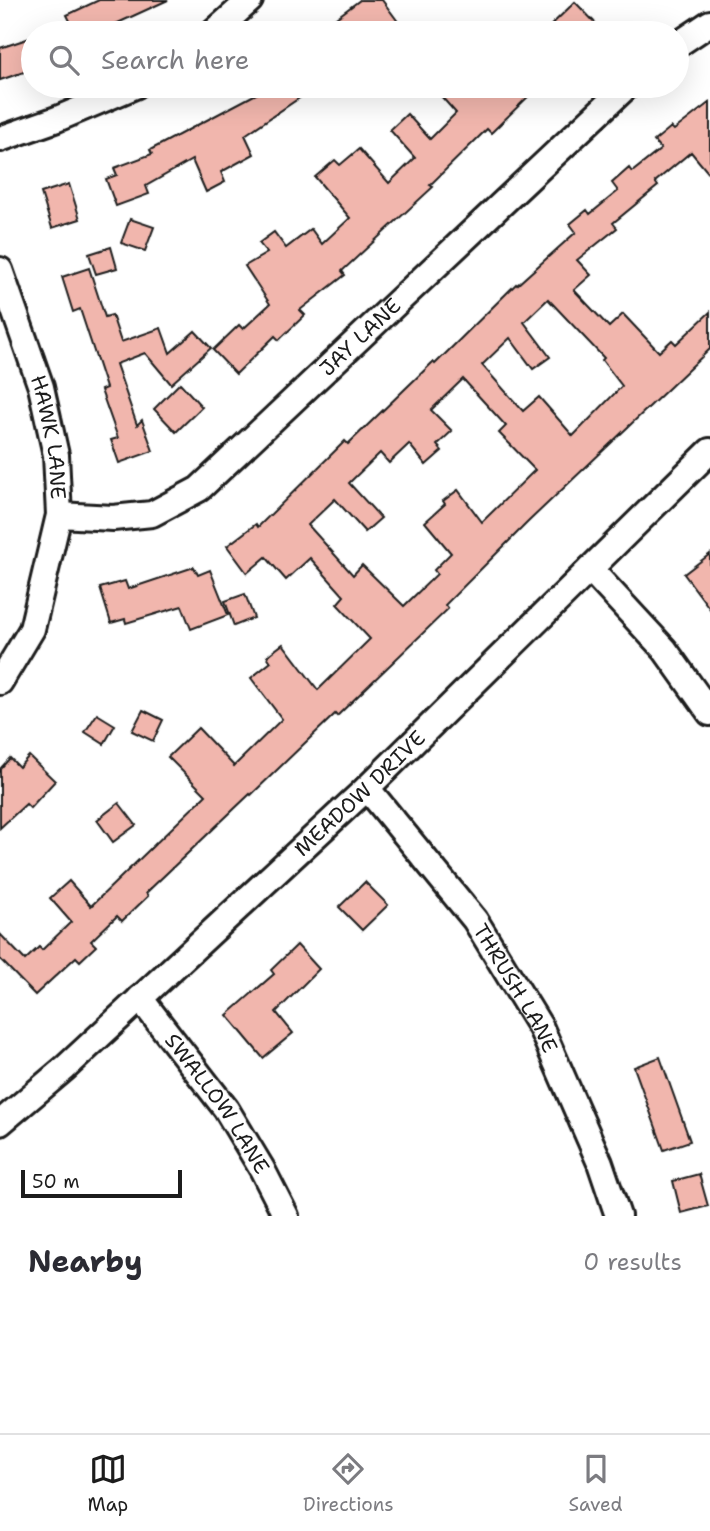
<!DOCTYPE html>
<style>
body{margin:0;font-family:"Shantell Sans",sans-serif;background:#f7f7f7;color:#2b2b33}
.scale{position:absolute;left:21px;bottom:18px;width:161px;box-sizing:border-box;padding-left:7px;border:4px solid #1c1c1c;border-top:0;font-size:19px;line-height:24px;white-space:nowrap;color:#1c1c1c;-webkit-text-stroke:5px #fff;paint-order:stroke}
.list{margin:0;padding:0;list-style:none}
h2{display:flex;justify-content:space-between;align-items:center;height:91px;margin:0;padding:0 28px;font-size:30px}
h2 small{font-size:23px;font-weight:400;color:#7c7c81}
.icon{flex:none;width:38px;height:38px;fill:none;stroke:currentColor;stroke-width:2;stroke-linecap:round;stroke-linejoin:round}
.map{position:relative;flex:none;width:710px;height:1216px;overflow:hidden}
.search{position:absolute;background:#fff;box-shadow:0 7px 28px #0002;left:21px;right:21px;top:21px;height:77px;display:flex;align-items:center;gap:18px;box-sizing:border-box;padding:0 24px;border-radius:38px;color:#7c7c81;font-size:26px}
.sheet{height:217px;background:#fff}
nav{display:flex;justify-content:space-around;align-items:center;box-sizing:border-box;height:98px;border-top:2px solid #e1e1e2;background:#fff;font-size:19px;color:#7c7c81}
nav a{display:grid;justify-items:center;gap:4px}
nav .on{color:#1c1c1c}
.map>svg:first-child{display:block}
.building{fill:#f1b6ad;stroke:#1c1c1c;stroke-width:2;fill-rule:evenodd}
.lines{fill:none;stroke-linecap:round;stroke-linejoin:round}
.street-casing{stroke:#1c1c1c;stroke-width:30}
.street{stroke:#fff;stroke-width:24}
.labels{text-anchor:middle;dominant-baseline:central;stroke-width:5;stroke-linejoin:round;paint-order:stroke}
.street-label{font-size:21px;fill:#1c1c1c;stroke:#fff}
</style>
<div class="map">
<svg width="710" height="1216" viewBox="0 0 710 1216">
<rect width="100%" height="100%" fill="#fff"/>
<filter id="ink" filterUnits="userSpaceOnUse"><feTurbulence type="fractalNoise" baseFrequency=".0143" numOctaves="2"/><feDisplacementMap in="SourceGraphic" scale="14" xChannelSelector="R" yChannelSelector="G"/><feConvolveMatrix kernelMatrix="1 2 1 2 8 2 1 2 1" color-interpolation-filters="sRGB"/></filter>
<g filter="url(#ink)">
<g class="building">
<path d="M99,0h69l-72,33h-20l-9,-18z"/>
<path d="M360,0h22l17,23 -14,10h-69z"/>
<path d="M575,2l30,31h-62z"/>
<path d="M33,37v32l-33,11v-32z"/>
<path d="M257,86h60l-72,49 9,19 -33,18 4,10 -19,10 -14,-32 -46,26 3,8 -33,12 -10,-27 11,-4 -3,-7 38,-14 -2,-4 110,-58z"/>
<path d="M432,86h107l-48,47 -4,-4 -57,56 3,2 -91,84 3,4 -45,35 5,5 -26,25 -4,-4 -39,38 -23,-24 26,-25 4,4 27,-25 -25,-38 22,-13 -8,-10 15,-11 12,16 25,-19 11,15 28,-26 -35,-41 20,-17 5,5 19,-16 30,34 26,-25 -25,-28 17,-16 23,25 26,-26z"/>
<path d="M710,102v73l-19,-23 -36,30 3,4 -45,37 4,5 -40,32 14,15 -17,15 35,37 14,-13 36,38 13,-12 4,4 34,-32v37l-182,173 -83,83 3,4 -111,107 -2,-2 -84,81 -1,-1 -104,99 2,3 -26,25 -5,-5 -26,25 5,5 -16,15 -4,-4 -41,38 -35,-36v-25l25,26 14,-13 3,3 29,-28 -21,-24 19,-17 22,25 115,-111 -38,-38 30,-29 36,38 48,-47 -31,-41 20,-16 -4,-6 16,-12 35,46 52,-51 -33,-35 7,-8 -34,-38 -24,22 -20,-23 -19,16 -20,-27 29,-22 2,3 87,-86 3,3 85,-82 2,2 81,-80 1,1 59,-53 -6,-8 17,-14 3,4 28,-23 -6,-8 17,-15 3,4 29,-23 -7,-8 17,-14 3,3zM548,299l56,59 -2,2 20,26 -49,50 -34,-39 -16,14 -41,-46 28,-27 23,31 17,-12 -26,-35zM463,379l43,47 -7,7 36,37 -53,52 -24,-32 -15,11 2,3 -20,18 26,31 -17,17 3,4 -33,32 -42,-41 -9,10 -45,-50 27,-26 30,33 16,-14 -32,-35 31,-30 9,10 20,-19 17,21 16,-14 -5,-6 15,-14 -21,-21z"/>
<path d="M69,184l11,35 -28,9 -11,-35z"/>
<path d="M130,219l24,8 -9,24 -24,-8z"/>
<path d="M111,247l6,21 -21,6 -7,-20z"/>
<path d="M89,268l16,49 7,-2 9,27 40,-14 9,25 25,-22 16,17 -40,36 -26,-31 -29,11 21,61 5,-5 11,31 -34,12 -8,-23 7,-2 -17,-48 5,-2 -26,-79 -7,3 -11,-35z"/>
<path d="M180,383l22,24 -26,25 -22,-23z"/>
<path d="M710,554v55l-26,-35z"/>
<path d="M194,567l4,8 12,-5 18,45 -37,14 -9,-23 -56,17 -1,-4 -14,4 -11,-35 25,-7 3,8z"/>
<path d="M245,594l9,24 -20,8 -9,-25z"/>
<path d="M143,710l20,10 -10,21 -21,-10z"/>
<path d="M97,714l18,11 -11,19 -19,-12z"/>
<path d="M29,756l26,25 -25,27 -4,-4 -26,24v-59l10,-11 9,9z"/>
<path d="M119,803l17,22 -23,17 -16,-22z"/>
<path d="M365,882l23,23 -26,25 -23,-23z"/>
<path d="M297,945l22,24 -43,43 17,21 -30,25 -36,-43 47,-41 -3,-4z"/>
<path d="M660,1057l30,84 -26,9 -30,-83z"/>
<path d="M699,1174l9,32 -27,7 -8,-32z"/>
</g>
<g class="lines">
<g class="street-casing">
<g id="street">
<path d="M213,33l37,-33"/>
<path d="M677,45l33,-22"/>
<path d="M0,139l57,-20 78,-33"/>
<path id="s1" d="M0,270l41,117 15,68 3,60 -27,114 -32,53"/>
<path id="s2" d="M59,515l54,3 39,-4 47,-25 428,-403"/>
<path d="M590,569l75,81 45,63"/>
<path id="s3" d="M367,788l108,132 66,108 59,135 18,53"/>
<path id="s4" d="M140,998l86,111 36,60 24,47"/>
<path id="s5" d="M0,1123l65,-55 302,-280 343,-337"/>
</g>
</g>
<use href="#street" class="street"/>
</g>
</g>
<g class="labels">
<g class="street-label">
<text stroke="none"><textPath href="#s2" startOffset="368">JAY LANE</textPath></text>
<text stroke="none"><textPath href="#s1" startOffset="175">HAWK LANE</textPath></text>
<text stroke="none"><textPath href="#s5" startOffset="488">MEADOW DRIVE</textPath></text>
<text stroke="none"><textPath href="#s3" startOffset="250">THRUSH LANE</textPath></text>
<text stroke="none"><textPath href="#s4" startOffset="131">SWALLOW LANE</textPath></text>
</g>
</g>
</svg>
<div class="scale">50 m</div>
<div class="search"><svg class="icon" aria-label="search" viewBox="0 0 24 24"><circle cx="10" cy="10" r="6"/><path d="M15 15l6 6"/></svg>Search here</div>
</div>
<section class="sheet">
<h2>Nearby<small>0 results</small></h2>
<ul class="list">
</ul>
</section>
<nav>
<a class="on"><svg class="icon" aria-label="map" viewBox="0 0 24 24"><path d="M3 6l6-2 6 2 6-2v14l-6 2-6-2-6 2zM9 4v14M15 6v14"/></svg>Map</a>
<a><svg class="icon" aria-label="directions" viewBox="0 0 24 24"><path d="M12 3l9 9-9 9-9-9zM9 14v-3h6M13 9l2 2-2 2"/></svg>Directions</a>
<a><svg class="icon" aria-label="saved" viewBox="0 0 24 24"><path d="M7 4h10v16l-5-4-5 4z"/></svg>Saved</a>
</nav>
